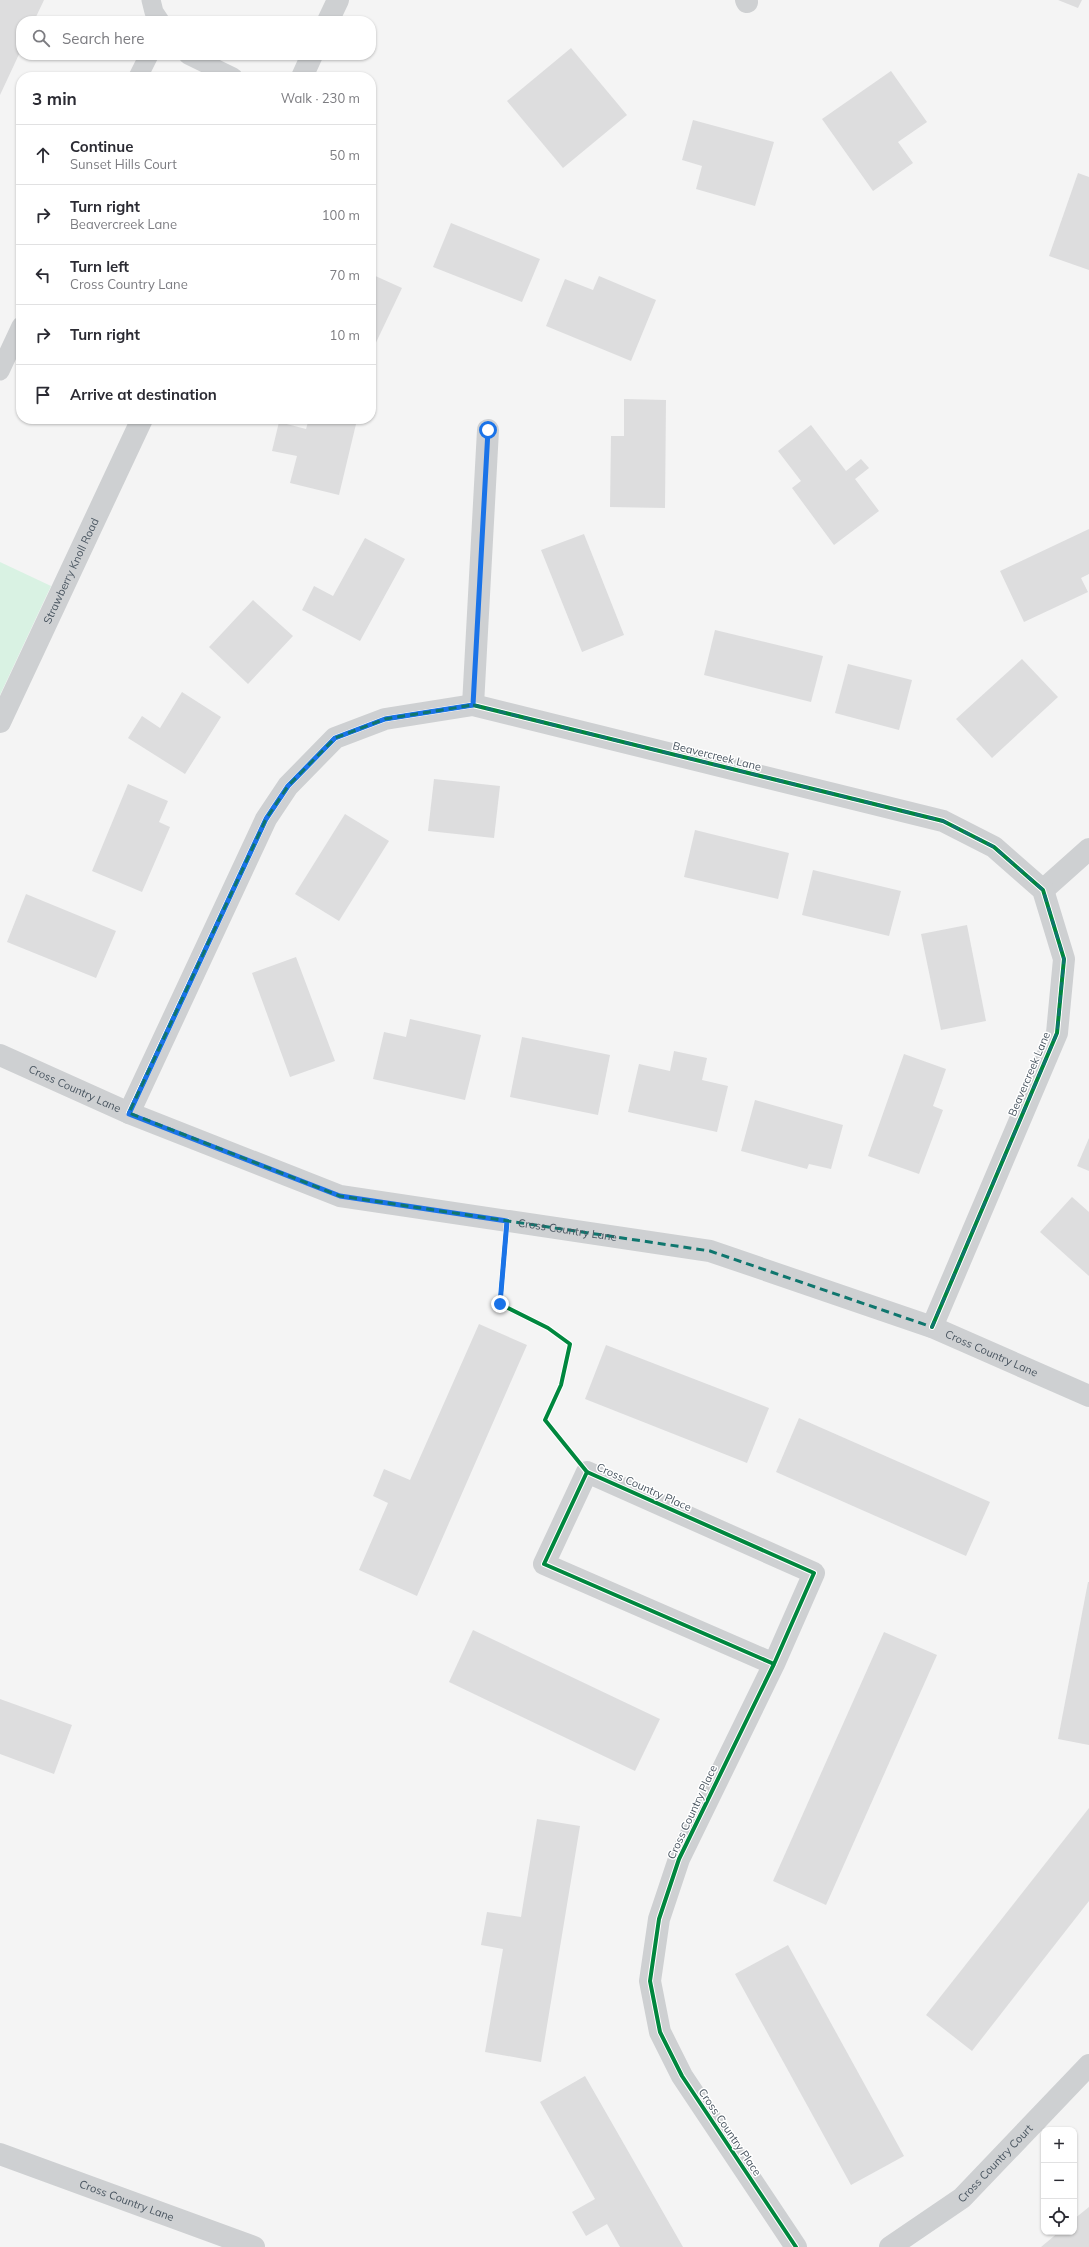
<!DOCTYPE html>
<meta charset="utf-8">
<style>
body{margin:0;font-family:Mulish,sans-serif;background:#f7f7f7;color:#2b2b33}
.controls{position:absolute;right:12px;bottom:12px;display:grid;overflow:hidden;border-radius:8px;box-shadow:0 1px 3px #0004}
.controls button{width:36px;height:36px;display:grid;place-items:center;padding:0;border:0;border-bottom:1px solid #e1e1e2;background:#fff;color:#2b2b33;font:20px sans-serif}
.stop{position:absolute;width:12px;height:12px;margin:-9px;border:3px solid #1a73e8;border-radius:50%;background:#fff}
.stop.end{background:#1a73e8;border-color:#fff;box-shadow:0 1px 4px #0008}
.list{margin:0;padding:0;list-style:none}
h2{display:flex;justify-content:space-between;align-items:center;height:52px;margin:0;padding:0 16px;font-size:17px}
h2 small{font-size:13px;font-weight:400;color:#7c7c81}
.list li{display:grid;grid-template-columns:26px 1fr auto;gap:12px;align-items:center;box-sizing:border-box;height:60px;padding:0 16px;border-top:1px solid #e1e1e2}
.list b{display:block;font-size:15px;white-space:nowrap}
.list p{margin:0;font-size:13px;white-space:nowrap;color:#7c7c81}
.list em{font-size:13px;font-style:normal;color:#7c7c81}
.icon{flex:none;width:22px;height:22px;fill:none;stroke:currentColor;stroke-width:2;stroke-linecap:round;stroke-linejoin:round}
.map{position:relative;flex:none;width:1089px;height:2247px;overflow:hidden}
.search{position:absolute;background:#fff;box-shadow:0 1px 3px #0004;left:16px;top:16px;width:360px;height:44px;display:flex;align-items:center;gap:10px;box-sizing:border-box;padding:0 14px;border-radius:16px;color:#7c7c81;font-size:15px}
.panel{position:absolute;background:#fff;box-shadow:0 1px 3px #0004;left:16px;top:72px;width:360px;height:352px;border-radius:16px}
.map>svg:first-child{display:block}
.green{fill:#d9f2e3}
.building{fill:#ddddde}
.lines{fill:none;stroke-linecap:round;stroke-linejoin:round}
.service{stroke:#ced0d2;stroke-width:19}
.minor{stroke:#ced0d2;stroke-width:22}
.tertiary{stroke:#ced0d2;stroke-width:22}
.cycleway-casing{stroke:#fff;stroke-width:6}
.cycleway{stroke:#00873e;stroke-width:4}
.route{stroke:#1a73e8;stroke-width:5}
.marked{fill:none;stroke:#0f766e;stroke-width:3;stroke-dasharray:8 5;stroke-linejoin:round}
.labels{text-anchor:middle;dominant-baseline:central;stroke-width:3;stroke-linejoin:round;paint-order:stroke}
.street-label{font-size:11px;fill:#4a5661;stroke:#fff}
</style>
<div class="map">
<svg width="1089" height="2247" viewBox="0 0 1089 2247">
<rect width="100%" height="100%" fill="#f4f4f4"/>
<path class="green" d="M0,562l51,24 -51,109z"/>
<g class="building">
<path d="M0,0h44l-10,21h-13v29l-21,45z"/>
<path d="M1058,0h24l-4,8z"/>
<path d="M571,48l56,67 -64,53 -56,-67z"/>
<path d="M891,71l36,51 -29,20 15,21 -40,28 -51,-72z"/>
<path d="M693,120l81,22 -19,64 -59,-17 6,-23 -20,-6z"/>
<path d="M1078,173l11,4v93l-40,-14z"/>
<path d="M451,223l89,36 -18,43 -89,-35z"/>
<path d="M371,274l31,14 -31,65z"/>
<path d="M599,276l57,24 -25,61 -85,-35 19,-47 28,11z"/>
<path d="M624,399l42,1 -1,108 -55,-1 1,-71h13z"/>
<path d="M309,419h40l-1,3 8,2 -17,71 -49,-12 7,-27 -25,-5 7,-29 27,7z"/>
<path d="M811,425l35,46 15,-12 8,9 -14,11 24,32 -45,34 -42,-57 9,-7 -23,-30z"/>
<path d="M1089,529v45l-8,4 7,14 -64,30 -24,-51z"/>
<path d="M584,534l40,101 -42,17 -41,-102z"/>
<path d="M365,538l40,21 -45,82 -58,-31 12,-24 19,10z"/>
<path d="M253,600l40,36 -45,48 -39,-37z"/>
<path d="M715,630l108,26 -12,46 -107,-27z"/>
<path d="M1022,659l36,38 -66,61 -36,-39z"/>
<path d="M848,664l64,16 -13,50 -64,-17z"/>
<path d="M182,692l39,25 -36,57 -57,-36 14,-22 18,12z"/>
<path d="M434,779l66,7 -6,52 -66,-7z"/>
<path d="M128,784l40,17 -9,21 11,5 -28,65 -50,-21z"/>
<path d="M345,814l44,27 -50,80 -44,-27z"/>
<path d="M695,830l94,23 -11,46 -94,-22z"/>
<path d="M813,870l88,21 -12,45 -87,-21z"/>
<path d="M26,894l90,37 -20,47 -89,-36z"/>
<path d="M967,925l19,96 -45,9 -20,-96z"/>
<path d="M296,957l39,104 -45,16 -38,-104z"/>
<path d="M410,1019l71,16 -16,65 -92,-21 11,-47 22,5z"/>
<path d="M522,1037l88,18 -12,60 -88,-18z"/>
<path d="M674,1051l33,7 -5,22 26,6 -11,46 -89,-20 11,-48 31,7z"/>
<path d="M904,1054l42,15 -13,37 10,4 -24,64 -51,-18z"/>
<path d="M755,1100l88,25 -12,44 -22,-5 -2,5 -66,-18z"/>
<path d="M1089,1138v33l-12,-5z"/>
<path d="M1072,1197l17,15v64l-49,-44z"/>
<path d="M479,1324l48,21 -110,251 -58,-26 29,-67 -15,-7 11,-27 26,11z"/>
<path d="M606,1345l163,63 -22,55 -162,-64z"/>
<path d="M799,1418l191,84 -24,54 -190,-84z"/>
<path d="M1088,1582h1v163l-31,-6z"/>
<path d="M473,1630l187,89 -25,52 -186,-89z"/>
<path d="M884,1632l53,23 -111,250 -53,-24z"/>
<path d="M0,1699l72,26 -18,49 -54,-20z"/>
<path d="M1089,1808v93l-117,150 -46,-36z"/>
<path d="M537,1819l43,7 -39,236 -56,-10 18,-103 -22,-4 6,-33 34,5z"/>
<path d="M788,1945l116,211 -53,29 -116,-211z"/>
<path d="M585,2076l98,171h-63l-13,-23 -21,12 -14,-24 23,-13 -55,-97z"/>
<path d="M1089,2207v40h-48l18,-15h15v-13z"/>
</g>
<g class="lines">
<g class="service">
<path d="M151,0l3,12 6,9"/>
<path d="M188,55l45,22"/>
<path d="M138,77l11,-22"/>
<path d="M0,371l21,-45"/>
</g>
<g class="minor">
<path d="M746,0l1,2"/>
<path d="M473,705l15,-275"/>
<path d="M1043,890l46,-41"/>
<path id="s1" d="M0,1055l129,58 211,83 370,55 222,76 157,69"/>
<path d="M129,1113l137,-294 22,-33 47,-48 50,-19 88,-14 470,116 51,26 49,43 21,69 -7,74 -125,294"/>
<path d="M774,1664l-230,-100 43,-92 227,101 -40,91 -95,195 -20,60 -9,62 10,51 22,44 114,171"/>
<path id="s2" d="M0,2154l254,93"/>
<path id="s3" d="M890,2247l72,-49 127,-133"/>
</g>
<g class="tertiary">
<path d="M328,21l10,-21"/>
<path d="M302,77l10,-22"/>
<path id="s4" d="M0,722l142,-303"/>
</g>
<g class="cycleway-casing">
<g id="cycleway">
<path d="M129,1113l137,-294 22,-33 47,-48 50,-19 88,-14 470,116 51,26 49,43 21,69 -7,74 -125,294"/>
<path d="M507,1221l-7,83 48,24 22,16 -9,41 -16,35 42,52"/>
<path d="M774,1664l-230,-100 43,-92 227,101 -40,91 -95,195 -20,60 -9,62 10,51 22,44 114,171"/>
</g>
</g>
<use href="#cycleway" class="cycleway"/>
</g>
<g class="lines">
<path class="route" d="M488,430l-15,275 -88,14 -50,19 -47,48 -22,33 -137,295 211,82 167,25 -7,83"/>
</g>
<path class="marked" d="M473,705l470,116 51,26 49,43 21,69 -7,74 -125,294 -222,-76 -370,-55 -211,-83 137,-294 22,-33 47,-48 50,-19z"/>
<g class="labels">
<g class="street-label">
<text stroke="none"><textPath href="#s4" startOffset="167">Strawberry Knoll Road</textPath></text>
<text transform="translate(717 756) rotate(14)">Beavercreek Lane</text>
<text transform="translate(1029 1074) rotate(-67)">Beavercreek Lane</text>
<text stroke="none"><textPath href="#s1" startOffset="82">Cross Country Lane</textPath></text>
<text stroke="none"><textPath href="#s1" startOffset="598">Cross Country Lane</textPath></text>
<text stroke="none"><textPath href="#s1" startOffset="1042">Cross Country Lane</textPath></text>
<text transform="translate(644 1487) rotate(24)">Cross Country Place</text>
<text transform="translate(692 1812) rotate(-65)">Cross Country Place</text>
<text transform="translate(730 2132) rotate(56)">Cross Country Place</text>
<text stroke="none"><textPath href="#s3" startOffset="135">Cross Country Court</textPath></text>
<text stroke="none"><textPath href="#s2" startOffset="135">Cross Country Lane</textPath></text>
</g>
</g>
</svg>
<div class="controls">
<button>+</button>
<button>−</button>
<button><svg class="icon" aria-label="locate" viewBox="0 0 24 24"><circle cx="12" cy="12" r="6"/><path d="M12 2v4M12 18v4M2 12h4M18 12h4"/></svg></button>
</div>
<div class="stop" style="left:488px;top:430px"></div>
<div class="stop end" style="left:500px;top:1304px"></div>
<div class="search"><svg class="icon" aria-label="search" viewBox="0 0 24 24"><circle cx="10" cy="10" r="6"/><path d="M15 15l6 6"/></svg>Search here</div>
<section class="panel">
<h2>3 min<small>Walk · 230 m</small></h2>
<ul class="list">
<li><svg class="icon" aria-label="ahead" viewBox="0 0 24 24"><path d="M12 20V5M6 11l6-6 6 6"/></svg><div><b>Continue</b><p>Sunset Hills Court</p></div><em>50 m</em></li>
<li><svg class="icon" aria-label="right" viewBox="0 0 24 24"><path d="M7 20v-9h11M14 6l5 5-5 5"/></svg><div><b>Turn right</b><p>Beavercreek Lane</p></div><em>100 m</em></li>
<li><svg class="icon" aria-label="left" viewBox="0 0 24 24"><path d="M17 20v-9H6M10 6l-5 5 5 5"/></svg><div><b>Turn left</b><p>Cross Country Lane</p></div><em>70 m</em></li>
<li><svg class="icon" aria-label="right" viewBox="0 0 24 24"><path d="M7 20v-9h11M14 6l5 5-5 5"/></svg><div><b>Turn right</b></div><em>10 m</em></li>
<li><svg class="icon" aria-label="arrive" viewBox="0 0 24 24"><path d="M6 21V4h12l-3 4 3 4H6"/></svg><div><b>Arrive at destination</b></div></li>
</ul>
</section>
</div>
